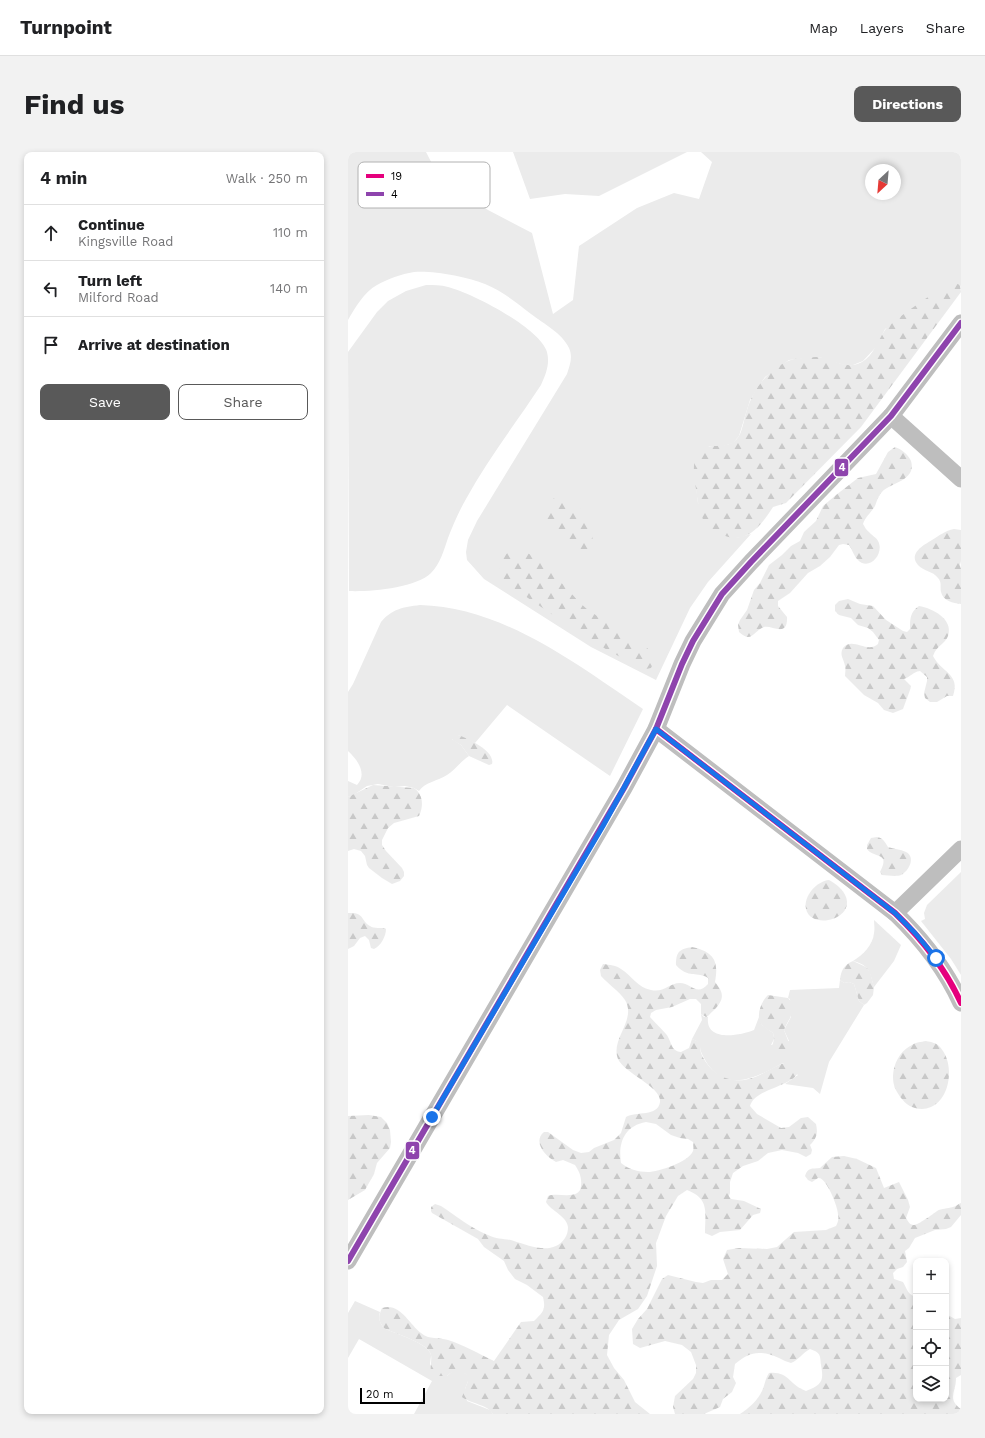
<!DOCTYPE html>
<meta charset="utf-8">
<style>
body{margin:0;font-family:"Work Sans",sans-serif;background:#f2f2f2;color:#202124}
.controls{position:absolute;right:12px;bottom:12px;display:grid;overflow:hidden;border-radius:8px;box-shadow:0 2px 6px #0003}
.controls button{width:36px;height:36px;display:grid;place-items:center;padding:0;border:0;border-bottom:1px solid #e0e0e0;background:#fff;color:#202124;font:20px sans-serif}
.compass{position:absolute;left:517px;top:12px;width:36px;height:36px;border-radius:50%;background:#fff;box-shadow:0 2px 6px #0003;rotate:206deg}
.scale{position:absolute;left:12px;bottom:10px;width:65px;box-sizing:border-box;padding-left:4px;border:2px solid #000;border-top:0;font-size:11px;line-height:14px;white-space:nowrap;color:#000;-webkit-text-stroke:3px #fff;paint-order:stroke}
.stop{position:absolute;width:12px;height:12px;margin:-9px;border:3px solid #1a73e8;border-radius:50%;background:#fff}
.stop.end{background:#1a73e8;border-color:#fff;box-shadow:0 1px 4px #0008}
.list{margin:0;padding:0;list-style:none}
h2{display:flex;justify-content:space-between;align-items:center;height:52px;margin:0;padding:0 16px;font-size:17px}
h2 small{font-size:13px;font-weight:400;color:#757577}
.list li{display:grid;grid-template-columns:26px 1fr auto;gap:12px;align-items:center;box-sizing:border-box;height:56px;padding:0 16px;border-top:1px solid #e0e0e0}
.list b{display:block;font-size:15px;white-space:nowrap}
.list p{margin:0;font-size:13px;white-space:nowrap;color:#757577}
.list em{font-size:13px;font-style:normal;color:#757577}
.actions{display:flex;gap:8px;padding:12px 16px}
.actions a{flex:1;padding:9px 0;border:1px solid #595959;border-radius:8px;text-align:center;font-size:14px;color:#595959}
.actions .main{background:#595959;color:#fff}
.icon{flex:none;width:22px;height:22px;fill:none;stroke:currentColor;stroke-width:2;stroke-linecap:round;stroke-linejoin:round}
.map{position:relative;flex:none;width:613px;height:1262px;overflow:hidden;border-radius:8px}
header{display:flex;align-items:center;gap:24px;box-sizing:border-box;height:56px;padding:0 20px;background:#fff;border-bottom:1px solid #e0e0e0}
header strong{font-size:19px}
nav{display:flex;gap:22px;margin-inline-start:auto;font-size:14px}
.intro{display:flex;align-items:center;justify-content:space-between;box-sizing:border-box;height:96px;padding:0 24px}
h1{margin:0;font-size:28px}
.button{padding:10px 18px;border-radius:8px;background:#595959;color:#fff;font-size:14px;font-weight:700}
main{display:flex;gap:24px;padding:0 24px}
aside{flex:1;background:#fff;border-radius:8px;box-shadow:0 2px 6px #0003}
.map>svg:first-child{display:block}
.green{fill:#ebebeb;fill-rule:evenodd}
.forest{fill:url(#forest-firs);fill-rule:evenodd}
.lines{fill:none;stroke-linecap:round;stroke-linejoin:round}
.street{stroke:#bebebe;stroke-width:17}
.bus-1-casing{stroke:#fff;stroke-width:9}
.bus-2-casing{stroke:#fff;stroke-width:9}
.bus-1{stroke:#e5007d;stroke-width:6}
.bus-2{stroke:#8e44ad;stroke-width:6}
.route{stroke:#1a73e8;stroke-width:5}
.key{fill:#fff;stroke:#b2b2b2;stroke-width:1}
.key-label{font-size:11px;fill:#000}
.line-badge{stroke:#fff;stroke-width:1.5}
.badge-label{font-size:11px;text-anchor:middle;font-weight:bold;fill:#fff}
</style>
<header>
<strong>Turnpoint</strong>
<nav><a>Map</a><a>Layers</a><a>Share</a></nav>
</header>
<div class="intro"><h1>Find us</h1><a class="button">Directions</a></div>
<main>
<aside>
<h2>4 min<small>Walk · 250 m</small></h2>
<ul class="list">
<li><svg class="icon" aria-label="ahead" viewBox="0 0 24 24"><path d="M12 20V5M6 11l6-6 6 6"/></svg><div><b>Continue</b><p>Kingsville Road</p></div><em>110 m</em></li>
<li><svg class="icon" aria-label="left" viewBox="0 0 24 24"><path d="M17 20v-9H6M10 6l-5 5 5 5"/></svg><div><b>Turn left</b><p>Milford Road</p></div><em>140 m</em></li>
<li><svg class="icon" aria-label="arrive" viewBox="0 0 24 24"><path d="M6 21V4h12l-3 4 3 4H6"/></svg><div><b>Arrive at destination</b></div></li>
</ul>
<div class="actions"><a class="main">Save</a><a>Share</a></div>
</aside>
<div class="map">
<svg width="613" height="1262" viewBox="0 0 613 1262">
<defs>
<pattern id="forest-firs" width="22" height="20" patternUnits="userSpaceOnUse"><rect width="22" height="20" fill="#ebebeb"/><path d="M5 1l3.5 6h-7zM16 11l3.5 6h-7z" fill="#c8c8c8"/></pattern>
</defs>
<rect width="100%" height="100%" fill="#fff"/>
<g class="green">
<path d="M0,0h78l14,27 48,31 44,23 21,81 20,-14 6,-54 58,-38 37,-15 25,6 13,-37 -11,-10h260v136l-1,-3 -75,44 -8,17 -14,15 -10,4h-9l-25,-8 -30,3 -24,17 -15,23 -11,36 -6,7 -9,3h-15l-15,23 4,34 39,35 14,-4 -43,48 -18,26 -34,72 -65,-33 -107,-68 -17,-19 -1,-8 2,-12 9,-19 90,-147c3,-9 6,-17 2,-26 -7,-15 -25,-24 -38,-34 -14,-11 -29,-23 -46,-30 -16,-7 -54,-14 -71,-12 -13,2 -26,7 -37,13 -13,7 -22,23 -29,35zM523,18h24v24h-24z"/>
<path d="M165,0h174l-88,44 -34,-2 -35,5z"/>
<path d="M78,133c7,0 15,0 22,2 24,6 92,41 99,65 3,12 -1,22 -6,33 -25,38 -53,74 -75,114 -7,12 -13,26 -18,39 -4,12 -8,26 -17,35 -15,15 -62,19 -82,18l-1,-239 29,-40 11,-11 18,-10z"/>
<path d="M72,453c83,2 156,59 223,104l-33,67 -103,-71 -32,38 -17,-8 -6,4 9,6 8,11c-8,5 -14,14 -22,19 -9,6 -22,7 -28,16l-5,-3 -9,-2 -11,1 -16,-3 -11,2 -12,8 -7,3v-16l9,4c11,-11 0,-26 -9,-34v-59l5,-8 28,-62c11,-13 22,-15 39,-17z"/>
<path d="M613,720v103l-10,-16 -30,-38 4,-2 -1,-6 3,-8z"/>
<path d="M526,768l27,25 -7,16 -20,26c-4,-14 -4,-22 -21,-26 10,-6 20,-16 21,-28 1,-4 0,-9 0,-13z"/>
<path d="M492,828l4,3 5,-1 5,2 5,17 5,4 -35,57 -9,32 -7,-6 -28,-4 13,-9 -15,-12c-29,16 -61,32 -80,-7 -5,-9 0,-13 -11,-17l10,-19 -1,-6 3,3h4c-3,25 31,19 46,13l5,-13 3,8 11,8 1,6 -3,6 18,-4 -5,-11 7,-13 -1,-18 -2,-1 2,-8 49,-2z"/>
<path d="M7,1149l25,11c-2,7 0,11 4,16 11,6 45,15 47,27 0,3 -1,7 -1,10l17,11 6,-5h8l7,4v6l-3,8 2,12 23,9 3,4h-79l18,-33 -73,-42 -11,19v-45z"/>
</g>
<g class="forest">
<path d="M607,131l5,2 1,7 -100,135 -75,76 -13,4c-14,22 -31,42 -57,24 -3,-2 -8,-4 -10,-7 -6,-7 -9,-26 -10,-35 -2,-11 -4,-25 1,-36 7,-14 31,1 42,-17 4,-7 5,-18 8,-26 6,-21 21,-40 41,-49 6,-3 24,-4 30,-4 17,1 26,14 44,5 11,-6 16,-22 23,-32 5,-8 51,-39 61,-44 3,-1 6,-2 9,-3z"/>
<path d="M547,295c6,2 13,7 16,14 6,20 -22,22 -29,31 -4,4 -5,9 -7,14 -4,7 -10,11 -12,18 2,3 3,6 6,8 2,3 7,5 9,9 7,12 -9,32 -21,18 -3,-3 -5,-10 -8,-14l-6,-1 -4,1 -9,12 -10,9 -12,7 -18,20 -12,8v5l9,11c1,21 -15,8 -23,10 -11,4 -12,17 -25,5l-1,-7 2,-5 7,-10 7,-20 6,-7 9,-18 13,-10 9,-9 9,-5 4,-9 12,-11 7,-15 13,-11 22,-17 18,-4 12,-22z"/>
<path d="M211,345c5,1 12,3 17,7 9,6 31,54 3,45 -7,-2 -11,-9 -16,-14 -6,-5 -15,-8 -19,-16 -4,-10 5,-21 15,-22z"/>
<path d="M606,377l7,1v31l-1,4 1,4v35c-8,-1 -18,-3 -20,-12 -1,-5 1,-10 -3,-14 -5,-7 -15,-7 -20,-13 -10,-12 6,-20 14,-25 8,-5 13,-9 22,-11z"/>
<path d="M163,398c31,-3 56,46 80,62 13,9 58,32 63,44 1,4 -1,8 -3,12l-5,1 -8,-2 -50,-28 -79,-54c-13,-11 -12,-26 2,-35z"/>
<path d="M500,447l12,5 13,2 13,14 17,11 4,1 3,-3c0,-10 0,-17 9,-23 13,2 35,13 29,30 -3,8 -11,9 -15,20 8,16 28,18 20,40h-6l-10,6h-7l-5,-4 -1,-5 3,-12v-4l-7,-6c-8,1 -9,6 -16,8l7,7 -1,4 -7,19 -10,4 -9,-3 -6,-7 -14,-8 -19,-19c0,-3 1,-7 0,-10 -1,-7 -6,-11 -2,-18 9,-12 24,6 35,-4l1,-4 -6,-8 -5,-4 -10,-3 -7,-7 -12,-3 -4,-4v-6l4,-4z"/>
<path d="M104,581c11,3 44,17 40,31l-3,1 -20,-9 -8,-11 -7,-4 -4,-5z"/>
<path d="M25,633l41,3c9,6 10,18 5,28l-25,7 -6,5 -6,12v5l4,6 16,17 2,4v4l-4,5 -8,3 -10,-6 -13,-10 -2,-3 -2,-9 -4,-5 -7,-2 -6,2v-54z"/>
<path d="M529,685c6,1 8,5 11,10 6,2 12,2 18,5 10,5 3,19 -5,23 -5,2 -14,0 -19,0l-2,-3c11,-21 -6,-13 -13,-23v-4l4,-7z"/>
<path d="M481,728c7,4 14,9 17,17 8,23 -35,33 -40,12 -3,-13 11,-28 23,-29z"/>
<path d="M0,761c17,-1 12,7 22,13 4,3 11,1 16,3 0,7 -5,17 -12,20l-3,-1 -2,-8 -4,-4 -5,2 -6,8 -6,3z"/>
<path d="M344,795c22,5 27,14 23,35 10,12 9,18 -2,29 -3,2 -4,5 -7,6l-5,-3v-10l-5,-5h-6l-18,8 -16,3 -5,3 -1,4c5,6 11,11 16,17 6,7 4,17 15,18l8,-4 3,-9c3,1 6,2 8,5 1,2 0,6 1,9 5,12 15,23 28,26 29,8 48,-23 69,-16 8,24 -42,22 -48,43l7,8 24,14 8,-1 12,-9 7,-1 8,7c2,9 1,14 -6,21l2,5 -1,4 -5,3 -8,-4 -16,-3 -14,3 -10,8 -15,5 -10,7 -3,9v11l-1,3 2,3 13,2 17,8 -1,4 -7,2 -13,15 -20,2 -8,4 -7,-3c0,-21 5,-34 -18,-43l-9,6 -12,20 -10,27 1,23 -10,30 -9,13 -19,11 -10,15 -2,20 7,13 10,12 11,22 15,12h-157c-6,-10 -22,-10 -31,-17l6,-16 -1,-6c-8,-5 -13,-5 -20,1h-10l-6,-5c-1,-5 1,-11 0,-16 -2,-12 -36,-21 -47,-27 -6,-7 -6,-11 -2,-20 18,-6 27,16 39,25 8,7 18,4 27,7 16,5 31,14 46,21l27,-39 13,-1c9,-9 12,-11 9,-24l-16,-12 -12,-6 -7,-9 -4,-9 -20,-14 -6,-8 -46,-26 -1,-2v-4l4,-3 6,2c15,10 30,22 47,29 9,5 17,3 26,6 16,5 39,15 51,-3 2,-3 3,-7 3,-11 -1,-11 -17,-16 -22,-25l2,-6c10,-4 32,5 33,-10 1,-9 -2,-15 -6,-21l-12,-5 -7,2c-10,-5 -24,-20 -12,-30h4l25,18 8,3 8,-1 5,-4 20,-8 7,-7 5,-16c10,-6 32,0 34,-15 2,-15 -36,-29 -42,-43 -8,-20 19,-39 7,-59 -6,-9 -17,-16 -24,-24l-1,-6 3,-6c7,1 13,1 18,5 10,6 17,19 30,21 13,3 18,-7 29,-7 11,0 17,14 28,1v-6c-10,-7 -20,1 -32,-13 0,-14 4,-16 16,-18zM298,970l10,2 15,11 9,3 8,1 5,3c0,3 1,6 0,9 -4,11 -35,21 -45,21 -10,0 -20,-3 -27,-9 -3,-20 3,-37 25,-41z"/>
<path d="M505,809l13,6 4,5 4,15 -1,8 -6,8 -3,2 -5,-4 -5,-17 -5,-2 -5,1 -4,-3c1,-10 4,-15 13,-19z"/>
<path d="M420,843l20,3c11,11 0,21 -4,32l7,18c-5,7 -8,8 -17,7l-3,-4 3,-12 -1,-6c-3,-2 -8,-5 -11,-8 -7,-9 -1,-23 6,-30z"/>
<path d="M578,889c5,1 11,2 14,6 19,21 7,69 -25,61 -8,-2 -14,-9 -18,-16 -9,-15 -2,-39 15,-47 4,-3 9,-3 14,-4z"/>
<path d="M21,963l12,2 6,6 3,7 1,12 -1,6 -13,15 -3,11 -9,16 -17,10v-84z"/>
<path d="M496,1004l13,3 19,9 8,20 15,-6 9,18 2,7 -4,11c2,3 3,6 7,7 4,1 20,-11 24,-14 5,-3 10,-2 16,-4 2,0 5,-3 8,-4v12l-10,12 -5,2 -11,1 -20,8 -6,10 -4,3 2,11 -4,5 -6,2 -4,4 1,6 9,3c4,7 5,13 13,15v102h30v-85l9,5 6,-1v57l-5,3c1,12 -10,21 5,31v5h-221c9,-6 18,-14 22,-23 3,-6 3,-12 7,-18 20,-2 20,12 37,18 16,-6 18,-10 15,-26 -1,-10 0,-12 -11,-16 -8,4 -11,11 -19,14 -4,-1 -8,-3 -12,-5 -19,-8 -29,-7 -44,6l-2,13 3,6 -4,9 -9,7 -3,8 -16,7h-29l-2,-7 2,-11 18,-17 3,-6v-8l-5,-13 -9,-7 -17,-4 -25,7 -7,-4 -1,-15 6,-10 9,-10 15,-30 6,-4 28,7 7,1 8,-3h11l6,-6 -5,-15 4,-9 12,-2 28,1 10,-2 17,-15 32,-2 10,-4c2,-4 3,-7 2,-12 0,-7 -12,-38 -20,-36 -2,1 -4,3 -6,4l-4,-2 -3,-4c3,-9 7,-7 15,-8l12,-11z"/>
</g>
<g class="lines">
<g class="street">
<path d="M543,264l70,63"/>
<path d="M308,577l239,184c27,26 50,55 66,90"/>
<path d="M547,761l66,-64"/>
<path d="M0,1109l276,-473 32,-59 26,-65 11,-23 29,-47 29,-32 140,-146 70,-93"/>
</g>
<g class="bus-1-casing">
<path id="bus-1" d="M308,577l239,184c27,26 50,55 66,90"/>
</g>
<g class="bus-2-casing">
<path id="bus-2" d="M0,1109l276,-473 32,-59 26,-65 11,-23 29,-47 29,-32 140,-146 70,-93"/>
</g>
<use href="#bus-1" class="bus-1"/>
<use href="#bus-2" class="bus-2"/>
</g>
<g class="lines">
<path class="route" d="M84,965l171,-291 53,-97 239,184 20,20 21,25"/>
</g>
<rect x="10" y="10" width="132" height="46" rx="6" class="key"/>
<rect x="18" y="22" width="18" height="4" fill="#e5007d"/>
<rect x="18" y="40" width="18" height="4" fill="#8e44ad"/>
<g class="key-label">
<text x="43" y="28">19</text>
<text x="43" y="46">4</text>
</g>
<g class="line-badge">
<rect x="486" y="306" width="15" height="19" rx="4" fill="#8e44ad"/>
<rect x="57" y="989" width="15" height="19" rx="4" fill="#8e44ad"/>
</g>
<g class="badge-label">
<text x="494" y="319">4</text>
<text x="64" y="1002">4</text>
</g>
</svg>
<div class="controls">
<button>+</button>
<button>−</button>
<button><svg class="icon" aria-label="locate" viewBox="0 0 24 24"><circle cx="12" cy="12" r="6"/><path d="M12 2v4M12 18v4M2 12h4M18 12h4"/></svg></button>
<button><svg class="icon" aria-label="layers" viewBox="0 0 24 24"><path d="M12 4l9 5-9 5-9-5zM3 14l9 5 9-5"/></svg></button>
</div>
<svg class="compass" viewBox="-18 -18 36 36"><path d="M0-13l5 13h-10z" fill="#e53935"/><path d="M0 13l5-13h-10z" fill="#757577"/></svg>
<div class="scale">20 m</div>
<div class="stop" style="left:588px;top:806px"></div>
<div class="stop end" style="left:84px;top:965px"></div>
</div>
</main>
